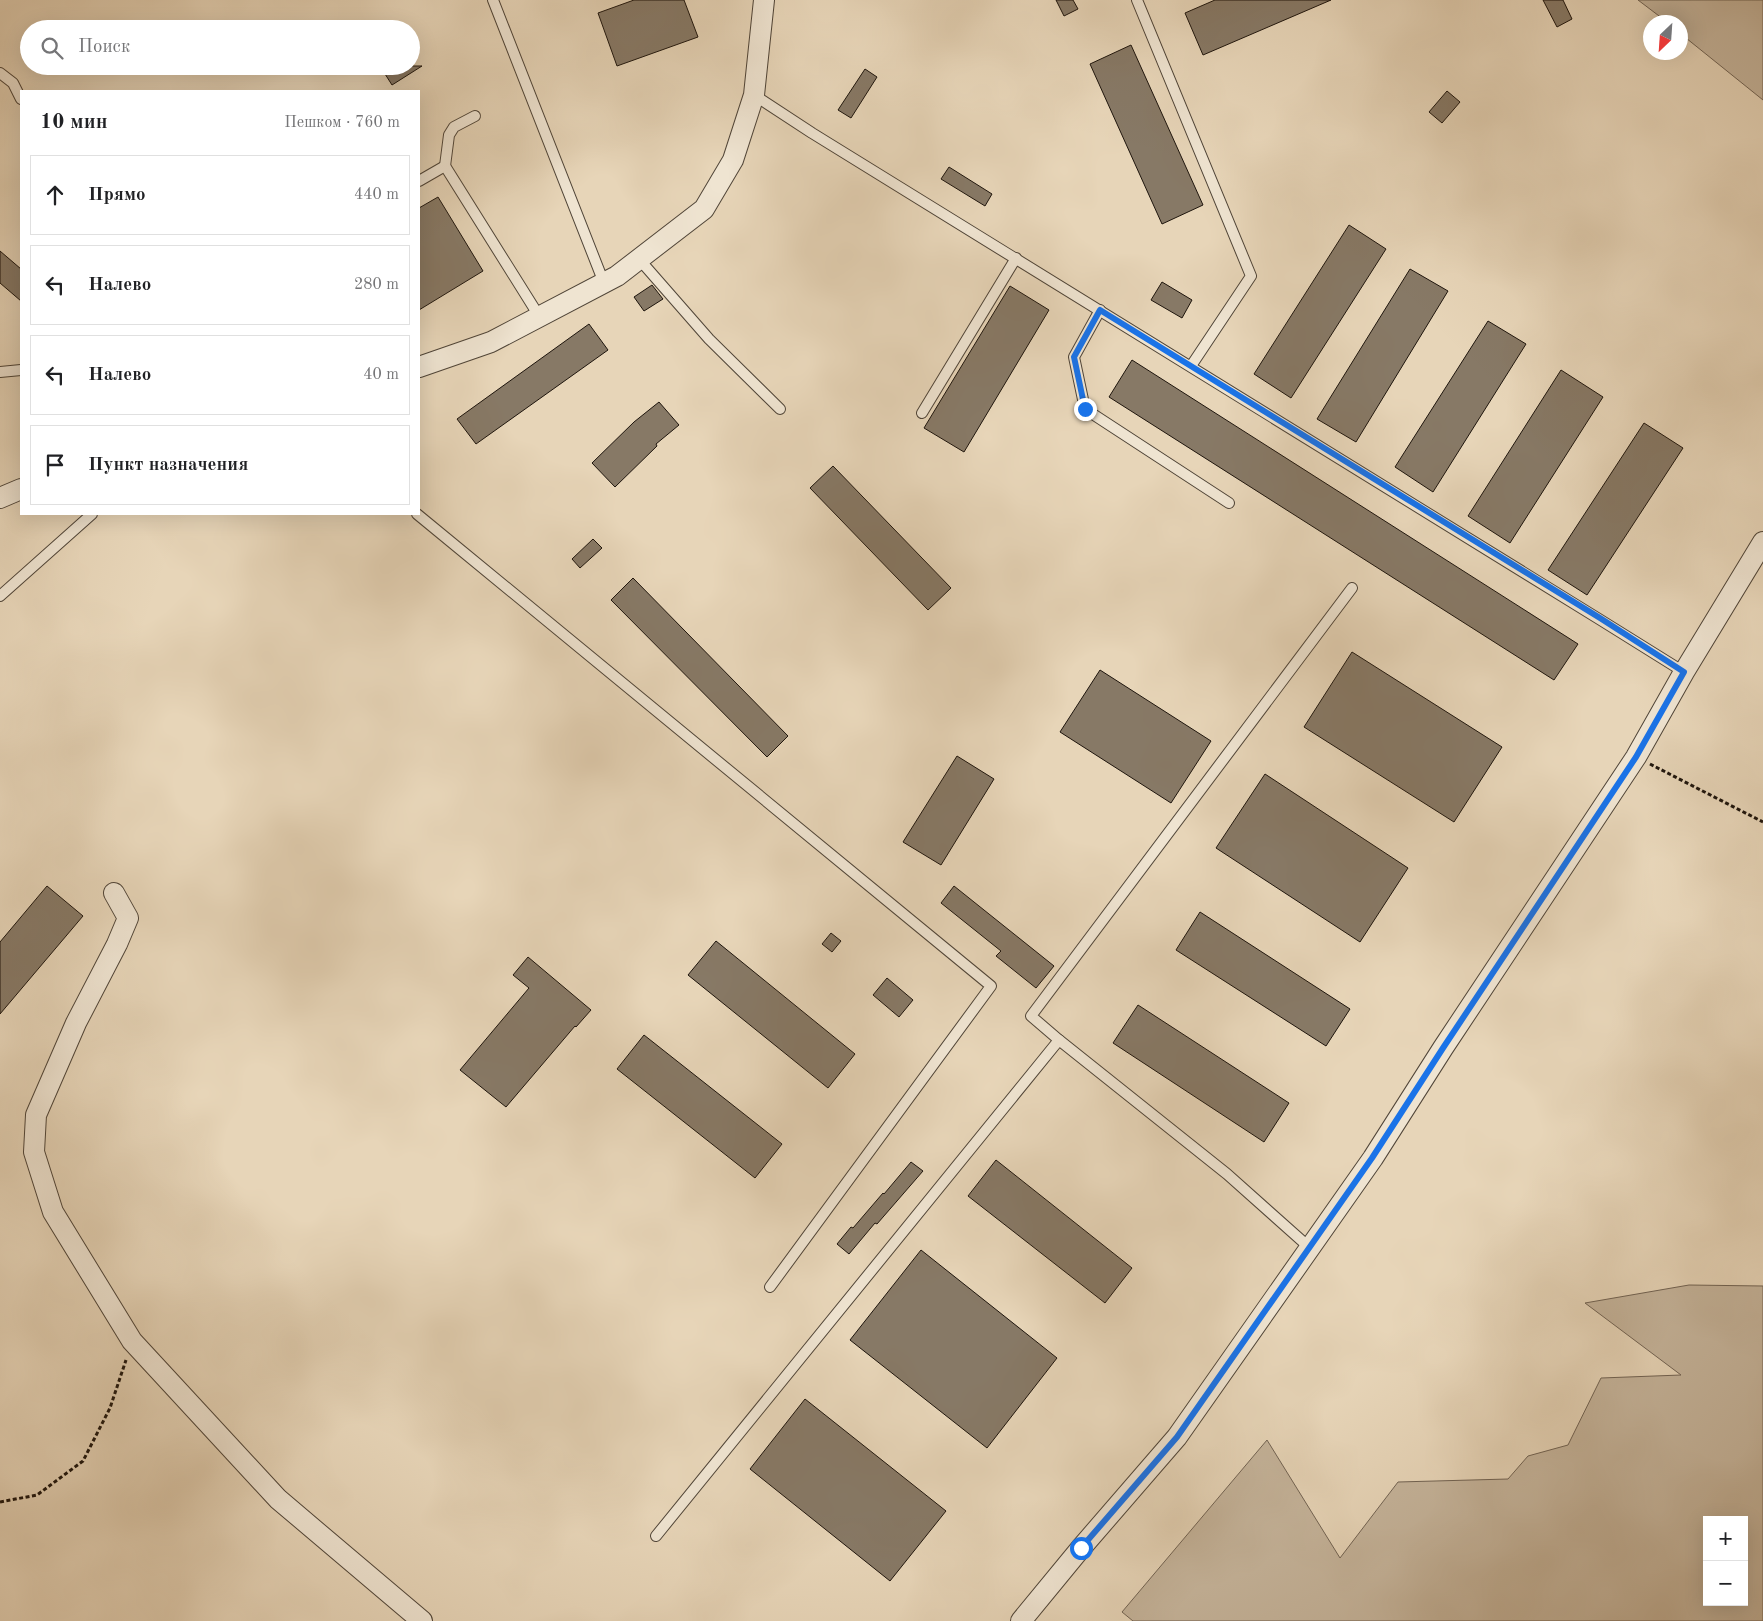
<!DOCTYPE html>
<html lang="ru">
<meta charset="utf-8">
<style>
body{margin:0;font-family:"Old Standard TT",serif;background:#f6f6f6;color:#202124}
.controls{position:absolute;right:15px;bottom:15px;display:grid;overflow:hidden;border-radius:0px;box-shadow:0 5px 20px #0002}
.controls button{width:45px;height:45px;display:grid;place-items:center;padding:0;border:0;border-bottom:1px solid #e0e0e0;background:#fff;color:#202124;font:25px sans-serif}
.compass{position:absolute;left:1643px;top:15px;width:45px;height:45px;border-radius:50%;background:#fff;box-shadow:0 5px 20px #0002;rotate:205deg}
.stop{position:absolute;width:15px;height:15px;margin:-11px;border:4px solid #1a73e8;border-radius:50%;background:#fff}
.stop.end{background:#1a73e8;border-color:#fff;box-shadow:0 1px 5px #0008}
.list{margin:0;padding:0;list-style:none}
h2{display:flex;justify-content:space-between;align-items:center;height:65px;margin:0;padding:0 20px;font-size:21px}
h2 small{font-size:16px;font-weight:400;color:#757577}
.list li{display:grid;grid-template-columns:32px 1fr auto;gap:15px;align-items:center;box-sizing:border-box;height:80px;margin:0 10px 10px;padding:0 10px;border:1px solid #e0e0e0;border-radius:0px}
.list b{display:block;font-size:19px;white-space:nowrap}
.list em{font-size:16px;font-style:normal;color:#757577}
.icon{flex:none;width:28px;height:28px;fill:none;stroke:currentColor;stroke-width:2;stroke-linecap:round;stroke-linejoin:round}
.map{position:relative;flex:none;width:1763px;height:1621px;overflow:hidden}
.search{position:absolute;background:#fff;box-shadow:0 5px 20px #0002;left:20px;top:20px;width:400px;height:55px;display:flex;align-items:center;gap:12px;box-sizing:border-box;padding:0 18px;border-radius:28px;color:#757577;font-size:19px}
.panel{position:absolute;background:#fff;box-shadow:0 5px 20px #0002;left:20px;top:90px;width:400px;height:425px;border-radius:0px}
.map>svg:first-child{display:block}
.green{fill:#c5b49b;stroke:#726454;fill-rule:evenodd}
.building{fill:#877966;stroke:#1e150d}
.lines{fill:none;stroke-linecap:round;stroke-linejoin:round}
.service-casing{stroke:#504538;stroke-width:12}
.minor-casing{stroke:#504538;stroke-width:22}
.path{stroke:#1e150d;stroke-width:3;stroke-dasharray:4 2.5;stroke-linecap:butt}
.service{stroke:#efe4d1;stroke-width:10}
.minor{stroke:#efe4d1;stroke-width:20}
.route{stroke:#1a73e8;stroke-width:6}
</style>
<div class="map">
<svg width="1763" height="1621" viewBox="0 0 1763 1621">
<rect width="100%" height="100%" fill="#e7d5b8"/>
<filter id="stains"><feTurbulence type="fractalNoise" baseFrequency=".004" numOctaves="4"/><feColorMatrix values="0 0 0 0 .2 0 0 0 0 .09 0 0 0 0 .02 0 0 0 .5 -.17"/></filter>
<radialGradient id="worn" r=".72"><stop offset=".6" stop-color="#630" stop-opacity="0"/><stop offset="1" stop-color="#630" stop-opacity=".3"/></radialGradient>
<g class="green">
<path d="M1638,0h125v100l-82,-66 -1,-12h-13z"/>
<path d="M1689,1285l74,1v335h-630l-11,-9 145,-172 73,118 58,-76 110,-3 20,-23 40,-11 33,-67 80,-3 -96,-72zM1707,1520h37v82h-37z"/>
</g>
<g class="building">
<path d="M634,0h50l14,37 -81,29 -19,-53z"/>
<path d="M1056,0h17l5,9 -14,7z"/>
<path d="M1215,0h116l-128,55 -18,-42z"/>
<path d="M1543,0h20l9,19 -15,8z"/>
<path d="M1131,45l72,160 -41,19 -72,-160z"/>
<path d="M380,66h42l-30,19z"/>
<path d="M865,69l12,8 -26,41 -13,-8z"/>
<path d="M1447,91l13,11 -18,21 -13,-11z"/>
<path d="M949,167l43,27 -7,12 -44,-27z"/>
<path d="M438,197l45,74 -64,39v-102z"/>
<path d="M1349,225l37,24 -95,149 -37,-24z"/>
<path d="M0,251l21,18v32l-21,-18z"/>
<path d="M1410,269l38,22 -92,151 -39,-23z"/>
<path d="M1162,282l30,18 -10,18 -31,-18z"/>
<path d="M652,285l11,14 -19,12 -10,-14z"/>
<path d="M1010,286l39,24 -85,142 -40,-24z"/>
<path d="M1488,321l38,23 -93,148 -38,-25z"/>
<path d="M589,324l19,26 -132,94 -19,-25z"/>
<path d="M1132,360l446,284 -24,36 -445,-283z"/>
<path d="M1561,370l42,27 -93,146 -42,-27z"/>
<path d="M659,402l20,23 -23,19 1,2 -42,41 -23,-24 42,-41z"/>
<path d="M1644,423l39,25 -96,147 -39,-25z"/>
<path d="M833,466l118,122 -23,22 -118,-122z"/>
<path d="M593,539l9,9 -22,20 -8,-9z"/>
<path d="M633,578l155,158 -21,21 -156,-157z"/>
<path d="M1352,652l150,95 -48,75 -150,-95z"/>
<path d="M1100,670l111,71 -40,62 -111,-71z"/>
<path d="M957,756l37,23 -53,86 -38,-23z"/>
<path d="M1265,774l143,94 -48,74 -144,-94z"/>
<path d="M47,886l36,30 -83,98v-72z"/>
<path d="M954,886l100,80 -18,22 -40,-32 5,-5 -60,-48z"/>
<path d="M1200,912l150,97 -24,37 -150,-96z"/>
<path d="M831,933l10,8 -9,11 -10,-8z"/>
<path d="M716,941l139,113 -27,34 -140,-113z"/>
<path d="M528,957l63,53 -15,17 -1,-1 -69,81 -46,-37 69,-82 -16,-13z"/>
<path d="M887,978l26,22 -14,17 -26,-22z"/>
<path d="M1138,1005l151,98 -25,39 -151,-99z"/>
<path d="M644,1035l138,109 -27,34 -138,-109z"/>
<path d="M996,1160l136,108 -27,35 -137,-107z"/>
<path d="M911,1162l12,9 -46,53 -2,-1 -26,31 -12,-10 14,-17 2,1 30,-35 1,1z"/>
<path d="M921,1250l136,108 -70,90 -137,-108z"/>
<path d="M805,1399l141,112 -56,70 -140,-112z"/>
</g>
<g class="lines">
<g class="service-casing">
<g id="service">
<path d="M493,0l111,283"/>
<path d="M1137,0l114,276 -60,90"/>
<path d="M0,73l13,10 8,16"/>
<path d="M754,95l58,38 787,486 85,53"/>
<path d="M445,166l4,-31 5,-8 21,-11"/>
<path d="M419,181l26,-15 94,150"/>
<path d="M639,259l70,80 71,70"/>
<path d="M1100,310l-26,47 11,52 144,94"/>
<path d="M0,372l21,-2"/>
<path d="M922,413l94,-155"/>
<path d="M417,514l574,472 -221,301"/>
<path d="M0,596l92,-82"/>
<path d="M1059,1040l-28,-24 321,-428"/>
<path d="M656,1536l403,-496 168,134 83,74"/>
</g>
</g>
<g class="minor-casing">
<g id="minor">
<path d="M419,367l72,-25 126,-66 87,-67 29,-49 21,-65 10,-95"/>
<path d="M0,498l21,-9"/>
<path d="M114,893l14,25 -11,26 -41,79 -40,92 -2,37 19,60 79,129 146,158 144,122"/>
<path d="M1021,1621l60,-73 96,-111 196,-279 70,-110 193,-291 48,-85 79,-130"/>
</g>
</g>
<g class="path">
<path d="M1650,764l113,58"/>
<path d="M0,1502l37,-7 46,-34 27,-53 16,-48"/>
</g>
<use href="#service" class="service"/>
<use href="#minor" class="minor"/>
</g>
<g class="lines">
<path class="route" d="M1081,1548l96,-111 195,-279 71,-110 193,-291 48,-85 -84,-54 -500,-308 -26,47 11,52"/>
</g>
<rect width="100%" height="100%" filter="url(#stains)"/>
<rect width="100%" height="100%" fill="url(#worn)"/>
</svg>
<div class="controls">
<button>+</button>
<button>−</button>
</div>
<svg class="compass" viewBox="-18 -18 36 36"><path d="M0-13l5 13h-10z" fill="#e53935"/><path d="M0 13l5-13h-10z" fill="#757577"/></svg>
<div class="stop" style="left:1081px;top:1548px"></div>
<div class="stop end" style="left:1085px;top:409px"></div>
<div class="search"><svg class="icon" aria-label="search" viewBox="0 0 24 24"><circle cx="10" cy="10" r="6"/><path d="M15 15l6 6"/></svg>Поиск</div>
<section class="panel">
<h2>10 мин<small>Пешком · 760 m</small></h2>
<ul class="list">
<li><svg class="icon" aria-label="ahead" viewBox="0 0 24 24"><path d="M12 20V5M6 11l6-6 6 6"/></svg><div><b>Прямо</b></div><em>440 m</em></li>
<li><svg class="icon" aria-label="left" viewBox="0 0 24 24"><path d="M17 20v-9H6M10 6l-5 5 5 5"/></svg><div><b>Налево</b></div><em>280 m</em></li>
<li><svg class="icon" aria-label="left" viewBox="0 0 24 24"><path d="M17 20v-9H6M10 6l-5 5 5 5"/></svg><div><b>Налево</b></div><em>40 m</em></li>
<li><svg class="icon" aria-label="arrive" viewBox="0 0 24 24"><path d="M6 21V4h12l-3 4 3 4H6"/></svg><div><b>Пункт назначения</b></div></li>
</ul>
</section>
</div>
